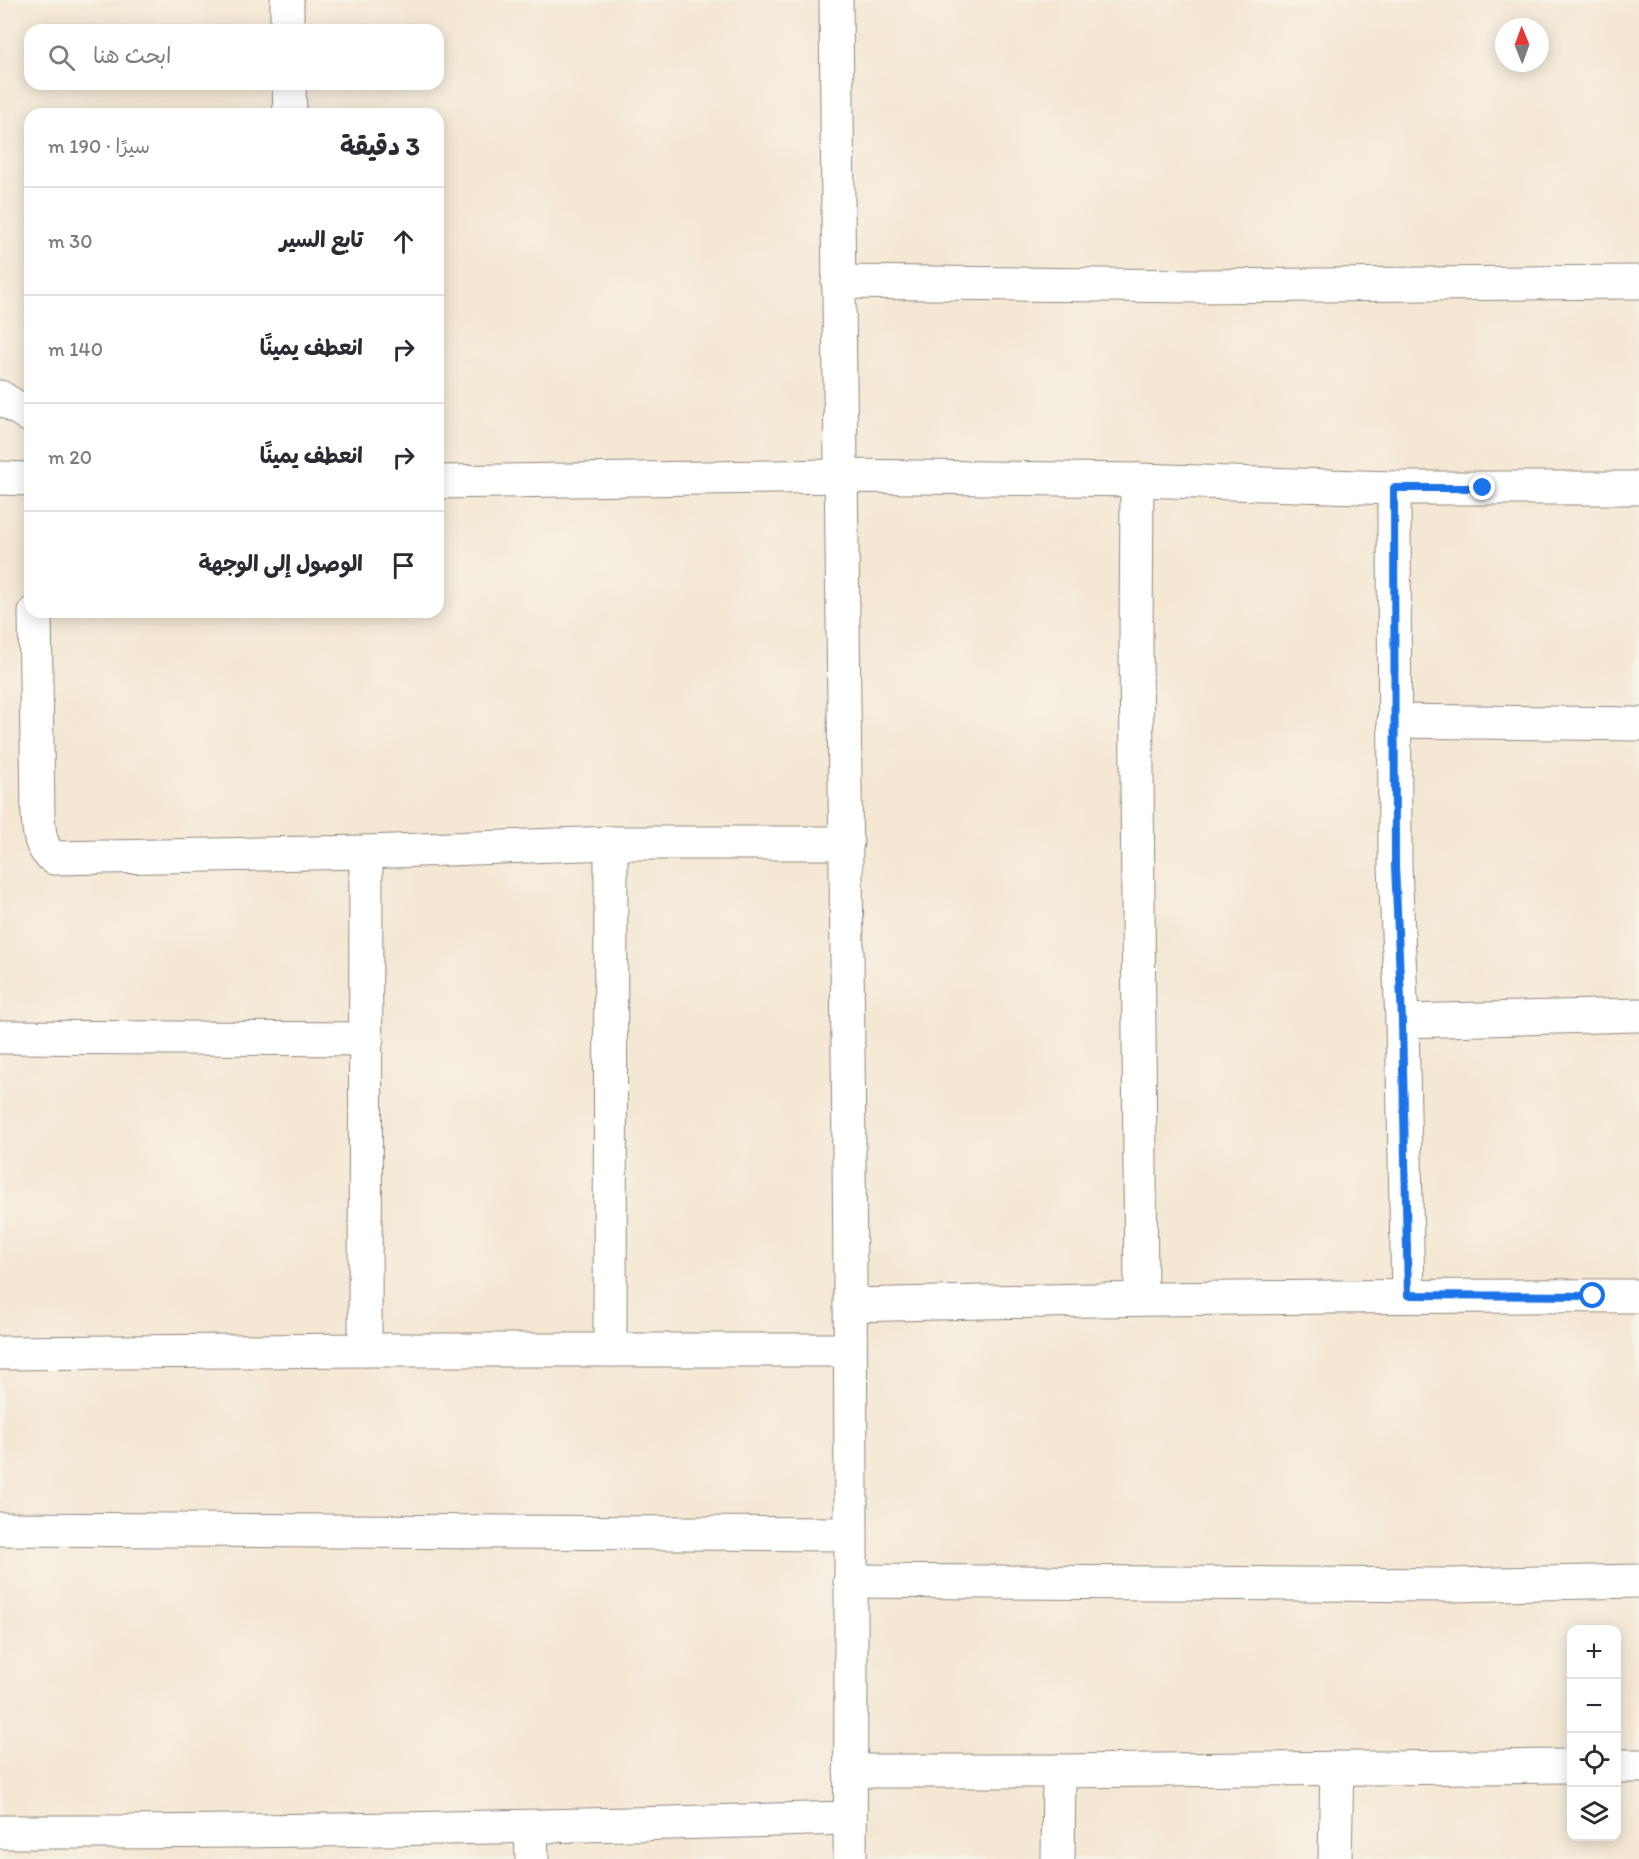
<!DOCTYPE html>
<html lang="ar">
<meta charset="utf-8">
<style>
body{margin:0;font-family:Itim,"Playpen Sans Arabic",sans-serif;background:#f2f2f3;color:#2b2b33;direction:rtl}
.controls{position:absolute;right:18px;bottom:18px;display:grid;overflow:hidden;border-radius:12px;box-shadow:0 3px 15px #0003}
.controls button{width:54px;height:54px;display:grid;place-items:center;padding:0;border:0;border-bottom:2px solid #e1e1e2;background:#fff;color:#2b2b33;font:30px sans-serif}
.compass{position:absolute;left:1495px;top:18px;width:54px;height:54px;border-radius:50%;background:#fff;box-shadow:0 3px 15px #0003;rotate:359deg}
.stop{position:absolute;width:18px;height:18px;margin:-14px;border:4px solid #1a73e8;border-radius:50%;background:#fff}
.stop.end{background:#1a73e8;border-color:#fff;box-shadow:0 2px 6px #0008}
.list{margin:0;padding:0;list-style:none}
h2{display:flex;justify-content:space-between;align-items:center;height:78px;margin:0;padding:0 24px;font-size:26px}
h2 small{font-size:20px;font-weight:400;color:#7c7c81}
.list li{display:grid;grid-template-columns:39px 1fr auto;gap:18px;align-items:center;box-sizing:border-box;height:108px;padding:0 24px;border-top:2px solid #e1e1e2}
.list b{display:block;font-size:22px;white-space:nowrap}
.list em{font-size:20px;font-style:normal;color:#7c7c81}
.icon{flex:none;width:33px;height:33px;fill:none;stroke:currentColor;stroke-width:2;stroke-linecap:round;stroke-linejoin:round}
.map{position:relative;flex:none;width:1639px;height:1859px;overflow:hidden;direction:ltr}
.search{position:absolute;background:#fff;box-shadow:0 3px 15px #0003;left:24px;top:24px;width:420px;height:66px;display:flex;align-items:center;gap:15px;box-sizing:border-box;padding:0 21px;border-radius:18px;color:#7c7c81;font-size:22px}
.panel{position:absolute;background:#fff;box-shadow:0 3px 15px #0003;left:24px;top:108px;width:420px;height:510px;border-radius:18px;direction:rtl}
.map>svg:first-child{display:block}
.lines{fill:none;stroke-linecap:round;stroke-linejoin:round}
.minor-casing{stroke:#90897f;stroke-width:35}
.minor{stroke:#fff;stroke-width:33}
.route{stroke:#1a73e8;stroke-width:8}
</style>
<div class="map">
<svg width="1639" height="1859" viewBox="0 0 1639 1859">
<rect width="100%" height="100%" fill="#f7f3e8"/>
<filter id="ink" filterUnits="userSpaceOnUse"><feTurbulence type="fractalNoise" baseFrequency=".0167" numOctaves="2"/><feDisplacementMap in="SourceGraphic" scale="12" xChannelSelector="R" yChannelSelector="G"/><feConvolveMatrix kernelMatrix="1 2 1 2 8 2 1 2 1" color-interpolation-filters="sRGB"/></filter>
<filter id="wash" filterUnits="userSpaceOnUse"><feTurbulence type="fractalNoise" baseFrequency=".008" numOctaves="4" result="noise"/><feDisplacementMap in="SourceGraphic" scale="24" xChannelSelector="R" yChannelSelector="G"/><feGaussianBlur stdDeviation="1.35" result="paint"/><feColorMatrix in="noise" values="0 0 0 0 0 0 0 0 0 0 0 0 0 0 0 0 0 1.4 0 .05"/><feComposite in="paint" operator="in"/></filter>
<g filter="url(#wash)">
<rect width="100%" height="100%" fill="#f4e7d3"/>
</g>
<g filter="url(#ink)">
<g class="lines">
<g class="minor-casing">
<g id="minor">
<path d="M287,0v30"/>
<path d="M836,0c5,620 19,1239 14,1859"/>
<path d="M289,84l1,30"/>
<path d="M838,282l359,4 442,-4"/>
<path d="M0,397l30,19"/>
<path d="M0,478l30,1"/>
<path d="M1137,480l-1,161 5,657"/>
<path d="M438,482l404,-6 295,4 257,8h245"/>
<path d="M1394,488l1,378 7,155 237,-6"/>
<path d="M35,612l3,202c1,16 1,34 16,44l312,-6 245,-9h236"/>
<path d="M1394,721l245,3"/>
<path d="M1402,1021l6,274"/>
<path d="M0,1037l367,2"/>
<path d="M850,1305c263,-6 526,-10 789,-9"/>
<path d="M365,1350l1,-498"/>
<path d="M610,1350l1,-507"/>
<path d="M0,1353l365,-3h485"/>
<path d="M0,1529l850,5"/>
<path d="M850,1581l601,4 188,-4"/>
<path d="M1616,1766h23"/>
<path d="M850,1771h209l513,-5"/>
<path d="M531,1827l1,32"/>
<path d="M0,1832c284,1 567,-6 850,-14"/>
<path d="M1058,1859l1,-88"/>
<path d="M1335,1859l2,-91"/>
</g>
</g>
<use href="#minor" class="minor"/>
</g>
</g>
<g class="lines" filter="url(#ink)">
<path class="route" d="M1483,488h-89l1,378 7,155 6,274 185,1"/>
</g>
</svg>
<div class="controls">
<button>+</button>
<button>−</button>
<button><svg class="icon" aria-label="locate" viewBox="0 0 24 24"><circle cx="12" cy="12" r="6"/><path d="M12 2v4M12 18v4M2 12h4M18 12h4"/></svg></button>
<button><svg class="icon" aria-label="layers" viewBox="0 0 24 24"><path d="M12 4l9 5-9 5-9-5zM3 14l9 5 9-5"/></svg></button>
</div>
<svg class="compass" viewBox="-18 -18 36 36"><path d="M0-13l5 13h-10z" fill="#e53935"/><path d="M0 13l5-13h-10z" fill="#7c7c81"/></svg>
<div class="stop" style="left:1593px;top:1296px"></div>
<div class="stop end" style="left:1483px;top:488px"></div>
<div class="search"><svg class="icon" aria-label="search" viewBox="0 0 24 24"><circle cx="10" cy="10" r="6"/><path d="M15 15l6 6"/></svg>ابحث هنا</div>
<section class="panel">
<h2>3 دقيقة<small>سيرًا · 190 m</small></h2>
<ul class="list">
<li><svg class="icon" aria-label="ahead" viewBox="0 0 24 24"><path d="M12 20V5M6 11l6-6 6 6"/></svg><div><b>تابع السير</b></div><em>30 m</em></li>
<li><svg class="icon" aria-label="right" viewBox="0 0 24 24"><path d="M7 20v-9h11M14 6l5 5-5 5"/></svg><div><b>انعطف يمينًا</b></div><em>140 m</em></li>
<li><svg class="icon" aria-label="right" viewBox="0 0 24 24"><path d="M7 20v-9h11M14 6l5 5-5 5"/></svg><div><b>انعطف يمينًا</b></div><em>20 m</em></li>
<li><svg class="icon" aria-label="arrive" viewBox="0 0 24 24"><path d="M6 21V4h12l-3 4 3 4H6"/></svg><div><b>الوصول إلى الوجهة</b></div></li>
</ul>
</section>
</div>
